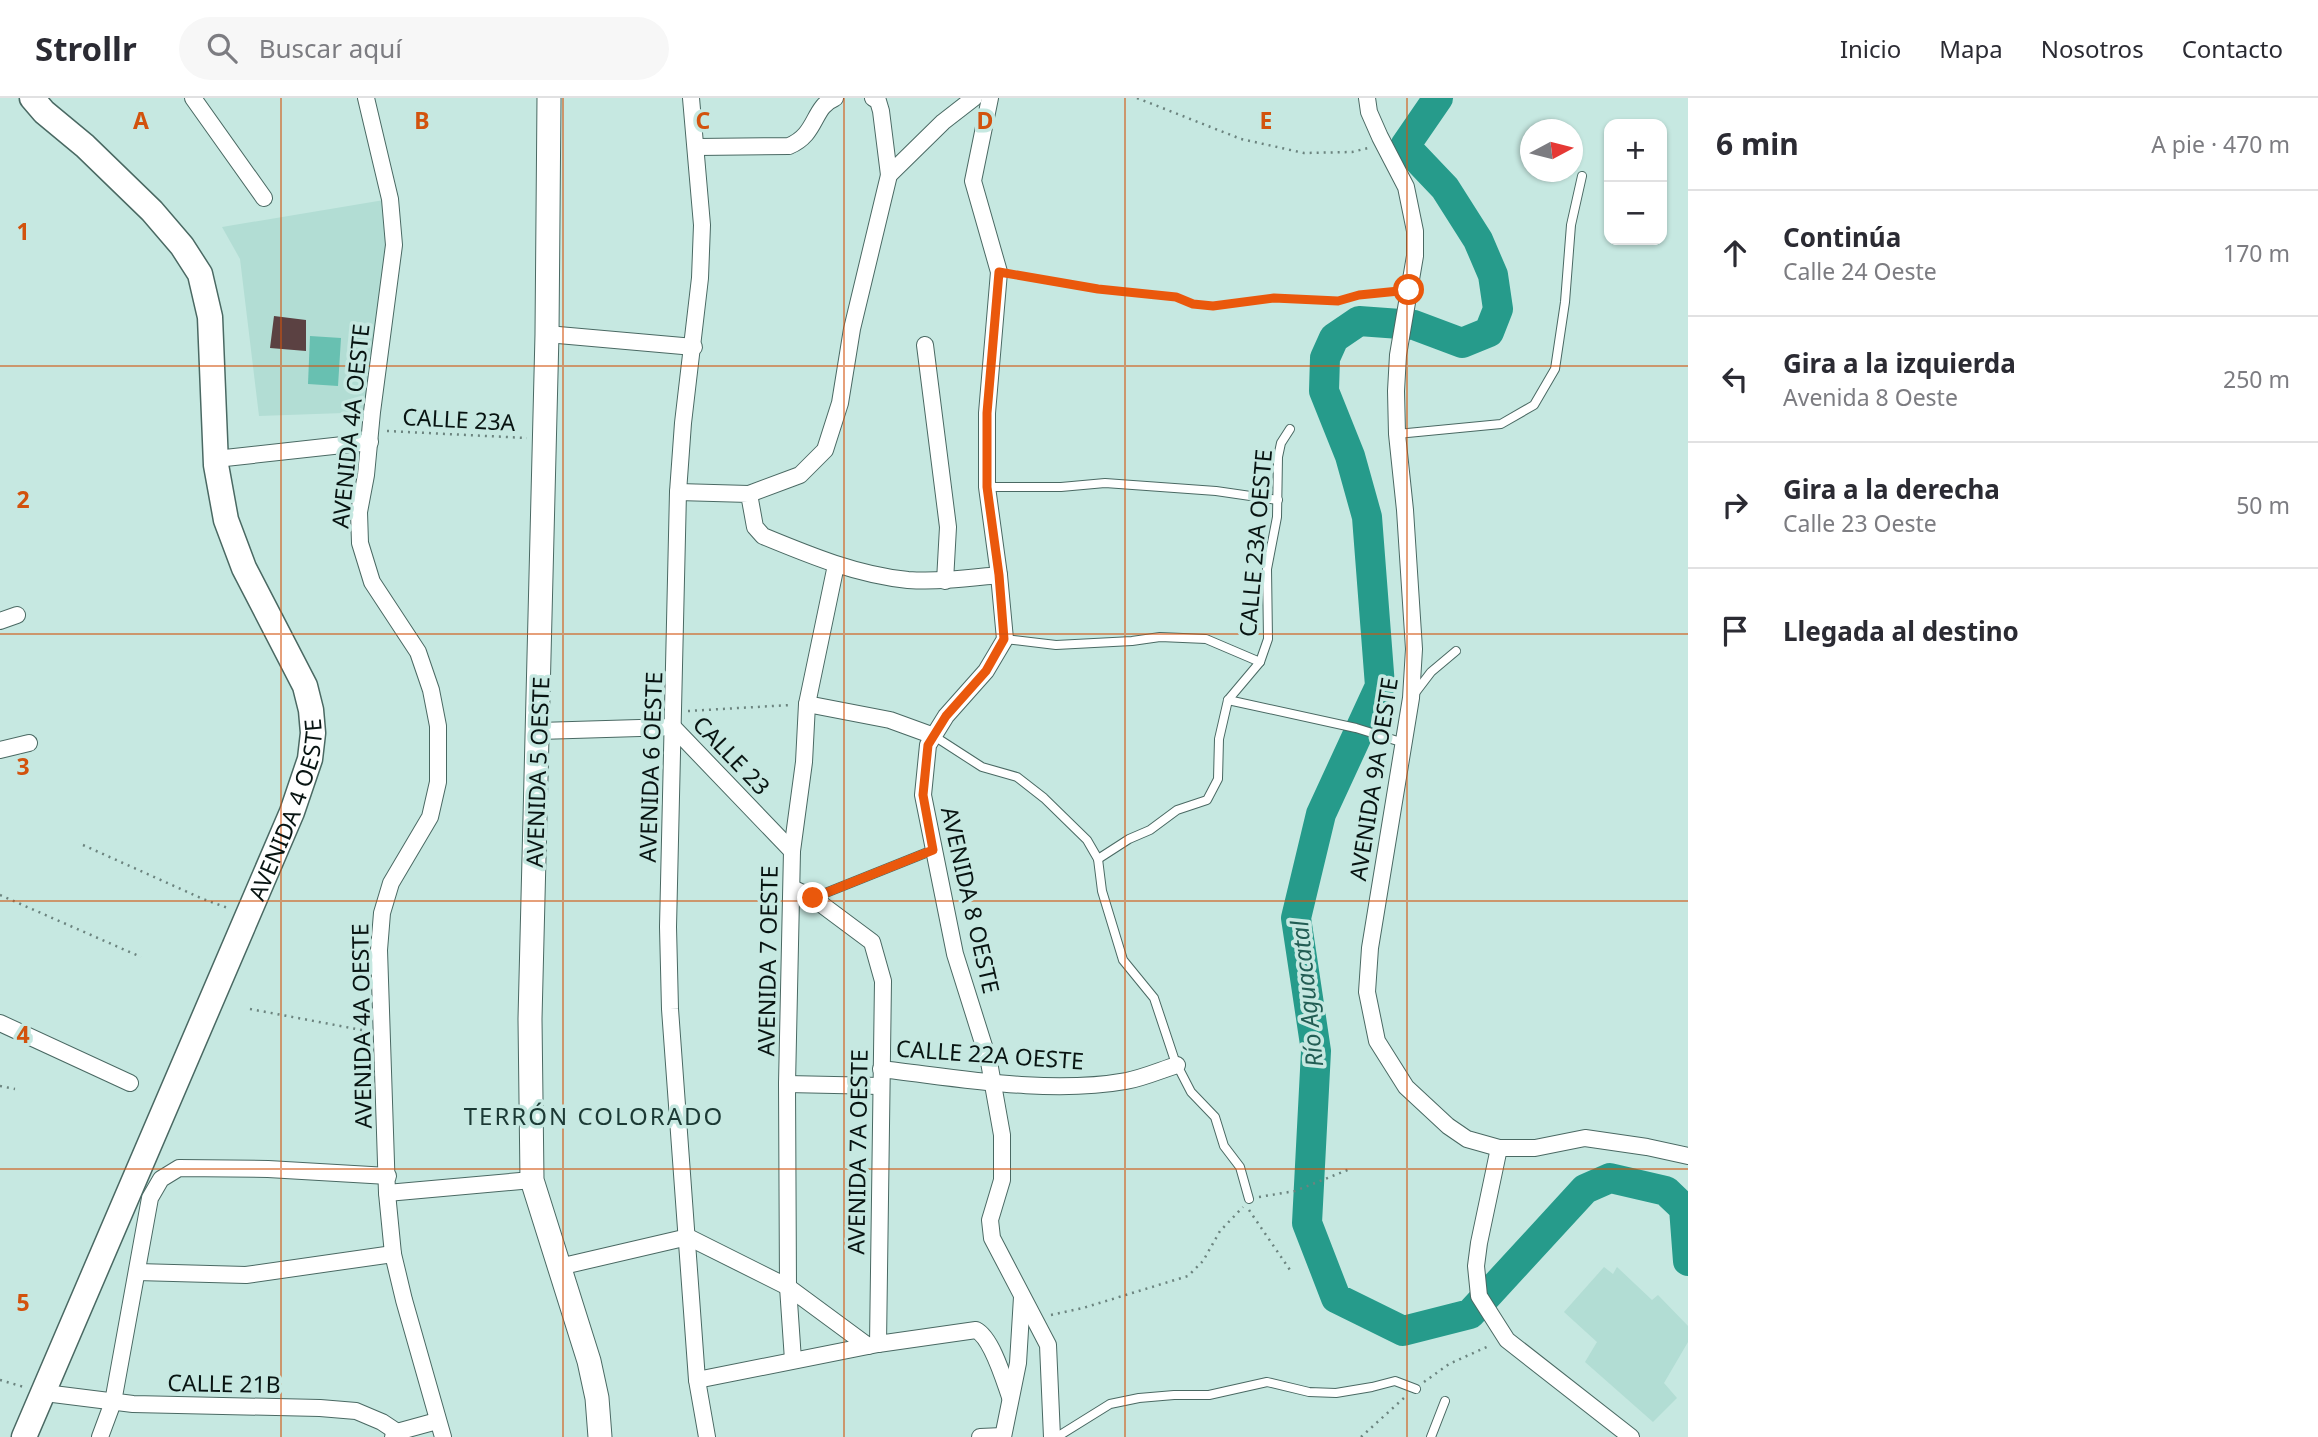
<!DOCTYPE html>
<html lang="es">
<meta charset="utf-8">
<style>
body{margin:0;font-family:"Noto Sans",sans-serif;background:#f7f7f7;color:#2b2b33}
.controls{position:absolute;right:21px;top:21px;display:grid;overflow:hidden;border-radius:14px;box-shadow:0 2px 5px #0004}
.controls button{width:63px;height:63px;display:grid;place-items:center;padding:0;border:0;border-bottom:2px solid #e1e1e2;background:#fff;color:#2b2b33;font:35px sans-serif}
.compass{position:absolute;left:1520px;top:21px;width:63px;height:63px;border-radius:50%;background:#fff;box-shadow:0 2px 5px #0004;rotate:83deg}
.stop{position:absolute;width:21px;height:21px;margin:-16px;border:5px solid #ea580c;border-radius:50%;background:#fff}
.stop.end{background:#ea580c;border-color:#fff;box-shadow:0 2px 7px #0008}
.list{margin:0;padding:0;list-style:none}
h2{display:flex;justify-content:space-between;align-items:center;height:91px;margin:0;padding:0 28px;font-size:30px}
h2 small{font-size:23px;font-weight:400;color:#7c7c81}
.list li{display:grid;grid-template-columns:46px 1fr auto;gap:21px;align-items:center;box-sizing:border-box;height:126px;padding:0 28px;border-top:2px solid #e1e1e2}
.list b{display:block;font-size:26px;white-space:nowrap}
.list p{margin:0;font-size:23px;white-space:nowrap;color:#7c7c81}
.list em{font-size:23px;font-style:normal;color:#7c7c81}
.icon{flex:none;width:38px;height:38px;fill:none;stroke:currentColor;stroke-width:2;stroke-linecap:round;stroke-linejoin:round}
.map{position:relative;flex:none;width:1688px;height:1339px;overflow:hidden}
header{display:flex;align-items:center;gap:42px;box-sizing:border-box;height:98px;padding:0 35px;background:#fff;border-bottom:2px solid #e1e1e2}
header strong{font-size:33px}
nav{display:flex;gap:38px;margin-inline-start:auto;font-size:24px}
.search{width:490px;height:63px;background:#f7f7f7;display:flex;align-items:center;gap:18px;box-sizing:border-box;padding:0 24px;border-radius:38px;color:#7c7c81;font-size:26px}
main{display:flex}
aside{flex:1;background:#fff}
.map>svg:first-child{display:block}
.built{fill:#b2ddd4}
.green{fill:#68c0b1}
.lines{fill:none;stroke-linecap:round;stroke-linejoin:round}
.river{stroke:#269b8b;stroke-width:30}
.building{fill:#5b4142}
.lane-casing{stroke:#4a6963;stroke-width:10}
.street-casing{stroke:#4a6963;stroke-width:18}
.secondary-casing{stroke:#4a6963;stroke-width:25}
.primary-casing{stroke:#4a6963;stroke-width:27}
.path{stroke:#6c847f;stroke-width:2.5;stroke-dasharray:2 5;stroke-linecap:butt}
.lane{stroke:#fff;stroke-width:8}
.street{stroke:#fff;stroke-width:16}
.secondary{stroke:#fff;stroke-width:23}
.primary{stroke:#fff;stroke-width:24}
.route{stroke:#ea580c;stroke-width:9}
.grid{fill:none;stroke:#d2520d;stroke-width:2;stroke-opacity:0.55}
.labels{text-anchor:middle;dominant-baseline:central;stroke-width:7;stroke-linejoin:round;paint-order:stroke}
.street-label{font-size:23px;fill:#081412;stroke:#c6e8e1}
.water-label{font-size:24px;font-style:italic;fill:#225d54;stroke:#c6e8e1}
.neighbourhood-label{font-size:24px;letter-spacing:2px;fill:#1b3934;stroke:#c6e8e1}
.grid-label{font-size:23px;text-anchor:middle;font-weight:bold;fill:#d2520d;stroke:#c6e8e1;stroke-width:7;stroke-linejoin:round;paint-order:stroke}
</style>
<header>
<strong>Strollr</strong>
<div class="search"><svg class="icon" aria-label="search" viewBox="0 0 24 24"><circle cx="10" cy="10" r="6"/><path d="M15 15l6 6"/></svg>Buscar aquí</div>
<nav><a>Inicio</a><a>Mapa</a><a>Nosotros</a><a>Contacto</a></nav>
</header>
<main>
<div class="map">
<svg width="1688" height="1339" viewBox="0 0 1688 1339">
<rect width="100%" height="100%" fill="#c6e8e1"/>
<g class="built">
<path d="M390,101l-18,213 -113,4 -19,-157 -18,-32z"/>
<path d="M1604,1169l9,7 4,-7 35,33 6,-5 30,31v16l-24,41 13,15 -24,24 -68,-60 12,-20 -33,-30z"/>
</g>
<path class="green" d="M310,238l31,2 -3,48 -30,-2z"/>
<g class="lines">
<path class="river" d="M1438,0l-33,48 40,42 33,52 15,35 5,34 -9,23 -27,11 -48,-18 -55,-4 -25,17 -9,20 -1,33 26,65 17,61 13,169 -59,128 -25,104 20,133 -9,172 29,75 67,33 67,-17 115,-125 25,-11 56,13 18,17 4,53"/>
</g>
<path class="building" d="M274,218l32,4v31l-36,-3z"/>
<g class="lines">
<g class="lane-casing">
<g id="lane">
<path d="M1397,336l104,-10 33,-19 21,-36 10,-67 6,-77 11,-49"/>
<path d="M987,389h74l44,-4 111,8 62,9"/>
<path d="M1005,541l51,6 76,-4 28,-4 46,2 54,23 -32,38 128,28 48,15"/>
<path d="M1260,564l8,-23 -1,-70 10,-52 1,-60 3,-14 9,-14"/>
<path d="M1415,595l16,-21 25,-21"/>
<path d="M934,638l48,31 35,10 27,21 43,42 11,19 4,32 21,69 31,38 21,63 16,31 24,25 9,29 16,21 9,32"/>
<path d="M1098,761l31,-20 21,-9 27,-20 30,-10 11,-21 1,-40 9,-39"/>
<path d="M813,800l120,-48"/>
<path d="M1057,1339l53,-33 29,-6 35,-3h35l58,-13 42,10 27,1 36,-6 23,-6 21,8"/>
<path d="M1431,1339l14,-36"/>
</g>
</g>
<g class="street-casing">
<g id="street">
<path d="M193,0l71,100"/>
<path d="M366,0l24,101 4,46 -22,167 -6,63 -7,37 1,31 12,39 46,70 13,38 7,36v56l-8,35 -39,66 -9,30 -3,37 8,243 6,61 11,46 39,137"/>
<path d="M691,0l11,127 -2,53 -17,145 -5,69 -10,435 2,82 27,371 10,57"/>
<path d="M873,0l5,3 3,10 8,64"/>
<path d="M990,0l-17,83 26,91 -12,141v74l12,88 6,64 -19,32 -40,45 -18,29 -5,50 32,159 34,108 13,73v45l-12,40 2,18 56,107 4,92"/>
<path d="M1367,0l2,14 11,25 26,50 9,44v25l-17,99 -2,36 1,43 8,76 9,139 -3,49 -41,250 -3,44 10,49 29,46 42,39 19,13 32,9h36l50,-10 62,9 41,9"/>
<path d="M697,49l92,-1c29,-12 23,-39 46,-48"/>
<path d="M547,236l147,13"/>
<path d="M925,247l23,182 -3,54"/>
<path d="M216,361l154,-17"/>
<path d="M678,394l71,2 6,33 8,9c46,19 94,39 145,44 31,2 61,-2 91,-5"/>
<path d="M749,396l51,-19 25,-25 15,-47 12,-74 37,-154 54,-53 31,-24"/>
<path d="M0,523l17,-6"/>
<path d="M807,606l83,16 44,16"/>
<path d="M539,633l134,-4 119,124"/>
<path d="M0,652l29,-7"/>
<path d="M792,790l21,10 59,44 11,39 -5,363"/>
<path d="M0,925l130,60"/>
<path d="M881,971c78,9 167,26 245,12 17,-3 35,-11 51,-16"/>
<path d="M787,986l94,2"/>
<path d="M1499,1050l-20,95 -3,23 3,30 28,44 124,97"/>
<path d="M387,1095l145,-13"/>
<path d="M559,1169l129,-30 100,50 80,59"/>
<path d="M137,1174l109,3 147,-21"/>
<path d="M793,1262l-5,-73 -1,-203 5,-233 12,-89 3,-58 29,-139"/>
<path d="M697,1282l181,-36 98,-14c16,8 28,50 34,67"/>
<path d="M45,1295l88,11 187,4 36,3 26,11 15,10"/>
<path d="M100,1339l13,-35 37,-204 11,-19 18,-11 89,1 120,7"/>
<path d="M393,1339l4,-5 40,-11"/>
<path d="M980,1339l23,-1"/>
<path d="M1003,1339l15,-74 4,-66"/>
</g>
</g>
<g class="secondary-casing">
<path id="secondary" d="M549,0l-2,236 -17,685 2,161 57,181 8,37 3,39"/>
</g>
<g class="primary-casing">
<g id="primary">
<path id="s1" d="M24,1339l268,-625 18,-53 3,-26 -2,-23 -6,-24 -61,-118 -18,-48 -10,-55 -6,-148 -10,-43 -18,-28 -30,-35 -67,-65 -41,-34 -12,-14"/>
</g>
</g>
<g class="path">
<path d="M1137,0l104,41 63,14 48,-1 16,-4"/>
<path d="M1016,177l82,14 78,8 17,7 20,2 61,-8 64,3 20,-6 35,-4"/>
<path d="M387,333l140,7"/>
<path d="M688,613l102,-6"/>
<path d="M83,747l120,54 25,9"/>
<path d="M0,797l141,62"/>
<path d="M250,911l117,22"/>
<path d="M0,988l15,3"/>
<path d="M1259,1099l36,-6 55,-22"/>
<path d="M1249,1112l41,60"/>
<path d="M1051,1217l32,-7 105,-32 15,-15 17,-30 23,-24"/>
<path d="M0,1282l24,7"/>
<path d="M1424,1284l25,-18 42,-19"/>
<path d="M1361,1339l44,-40"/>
</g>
<use href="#lane" class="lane"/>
<use href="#street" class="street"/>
<use href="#secondary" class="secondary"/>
<use href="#primary" class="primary"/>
</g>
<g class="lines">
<path class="route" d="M813,800l120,-48 -10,-55 5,-50 18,-29 40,-45 18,-32 -5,-64 -12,-88v-74l12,-141 99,17 78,8 17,7 20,2 61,-8 64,3 21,-6 50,-5"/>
</g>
<path class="grid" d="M281,0v1339M563,0v1339M844,0v1339M1125,0v1339M1407,0v1339M0,268h1688M0,536h1688M0,803h1688M0,1071h1688"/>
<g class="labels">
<g class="street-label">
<text transform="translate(459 321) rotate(3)">CALLE 23A</text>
<text transform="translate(350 328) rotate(-84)">AVENIDA 4A OESTE</text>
<text transform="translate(1255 445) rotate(-85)">CALLE 23A OESTE</text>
<text transform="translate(732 657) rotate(46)">CALLE 23</text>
<text transform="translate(650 669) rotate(-88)">AVENIDA 6 OESTE</text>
<text transform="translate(537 674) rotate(-88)">AVENIDA 5 OESTE</text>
<text transform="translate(1373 681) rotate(-81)">AVENIDA 9A OESTE</text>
<text stroke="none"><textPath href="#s1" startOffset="681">AVENIDA 4 OESTE</textPath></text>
<text transform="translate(971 802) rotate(77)">AVENIDA 8 OESTE</text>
<text transform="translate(767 863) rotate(-89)">AVENIDA 7 OESTE</text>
<text transform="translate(361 928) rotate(-91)">AVENIDA 4A OESTE</text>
<text transform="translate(990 956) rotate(4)">CALLE 22A OESTE</text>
<text transform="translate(857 1054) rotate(-89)">AVENIDA 7A OESTE</text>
<text transform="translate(224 1285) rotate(1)">CALLE 21B</text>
</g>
<g class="water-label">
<text transform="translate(1306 896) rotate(-96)">Río Aguacatal</text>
</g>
<g class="neighbourhood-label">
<text x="594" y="1017">TERRÓN COLORADO</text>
</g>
</g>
<g class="grid-label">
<text x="141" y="31">A</text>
<text x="422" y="31">B</text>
<text x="703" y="31">C</text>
<text x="985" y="31">D</text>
<text x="1266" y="31">E</text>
<text x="23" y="142">1</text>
<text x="23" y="410">2</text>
<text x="23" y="677">3</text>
<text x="23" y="945">4</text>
<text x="23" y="1213">5</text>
</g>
</svg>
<div class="controls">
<button>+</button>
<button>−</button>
</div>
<svg class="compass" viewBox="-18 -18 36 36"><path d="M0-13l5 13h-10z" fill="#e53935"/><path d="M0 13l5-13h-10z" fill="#7c7c81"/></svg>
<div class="stop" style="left:1409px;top:192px"></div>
<div class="stop end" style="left:813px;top:800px"></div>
</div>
<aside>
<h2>6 min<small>A pie · 470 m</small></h2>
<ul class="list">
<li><svg class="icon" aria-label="ahead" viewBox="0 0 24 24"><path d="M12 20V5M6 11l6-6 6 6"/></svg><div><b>Continúa</b><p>Calle 24 Oeste</p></div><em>170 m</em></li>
<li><svg class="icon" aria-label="left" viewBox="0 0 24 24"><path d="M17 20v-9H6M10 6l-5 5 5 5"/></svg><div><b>Gira a la izquierda</b><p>Avenida 8 Oeste</p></div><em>250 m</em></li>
<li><svg class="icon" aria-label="right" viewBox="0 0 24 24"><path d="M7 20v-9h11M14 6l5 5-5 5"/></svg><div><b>Gira a la derecha</b><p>Calle 23 Oeste</p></div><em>50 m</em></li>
<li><svg class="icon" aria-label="arrive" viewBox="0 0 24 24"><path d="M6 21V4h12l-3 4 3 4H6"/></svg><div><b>Llegada al destino</b></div></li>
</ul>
</aside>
</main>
